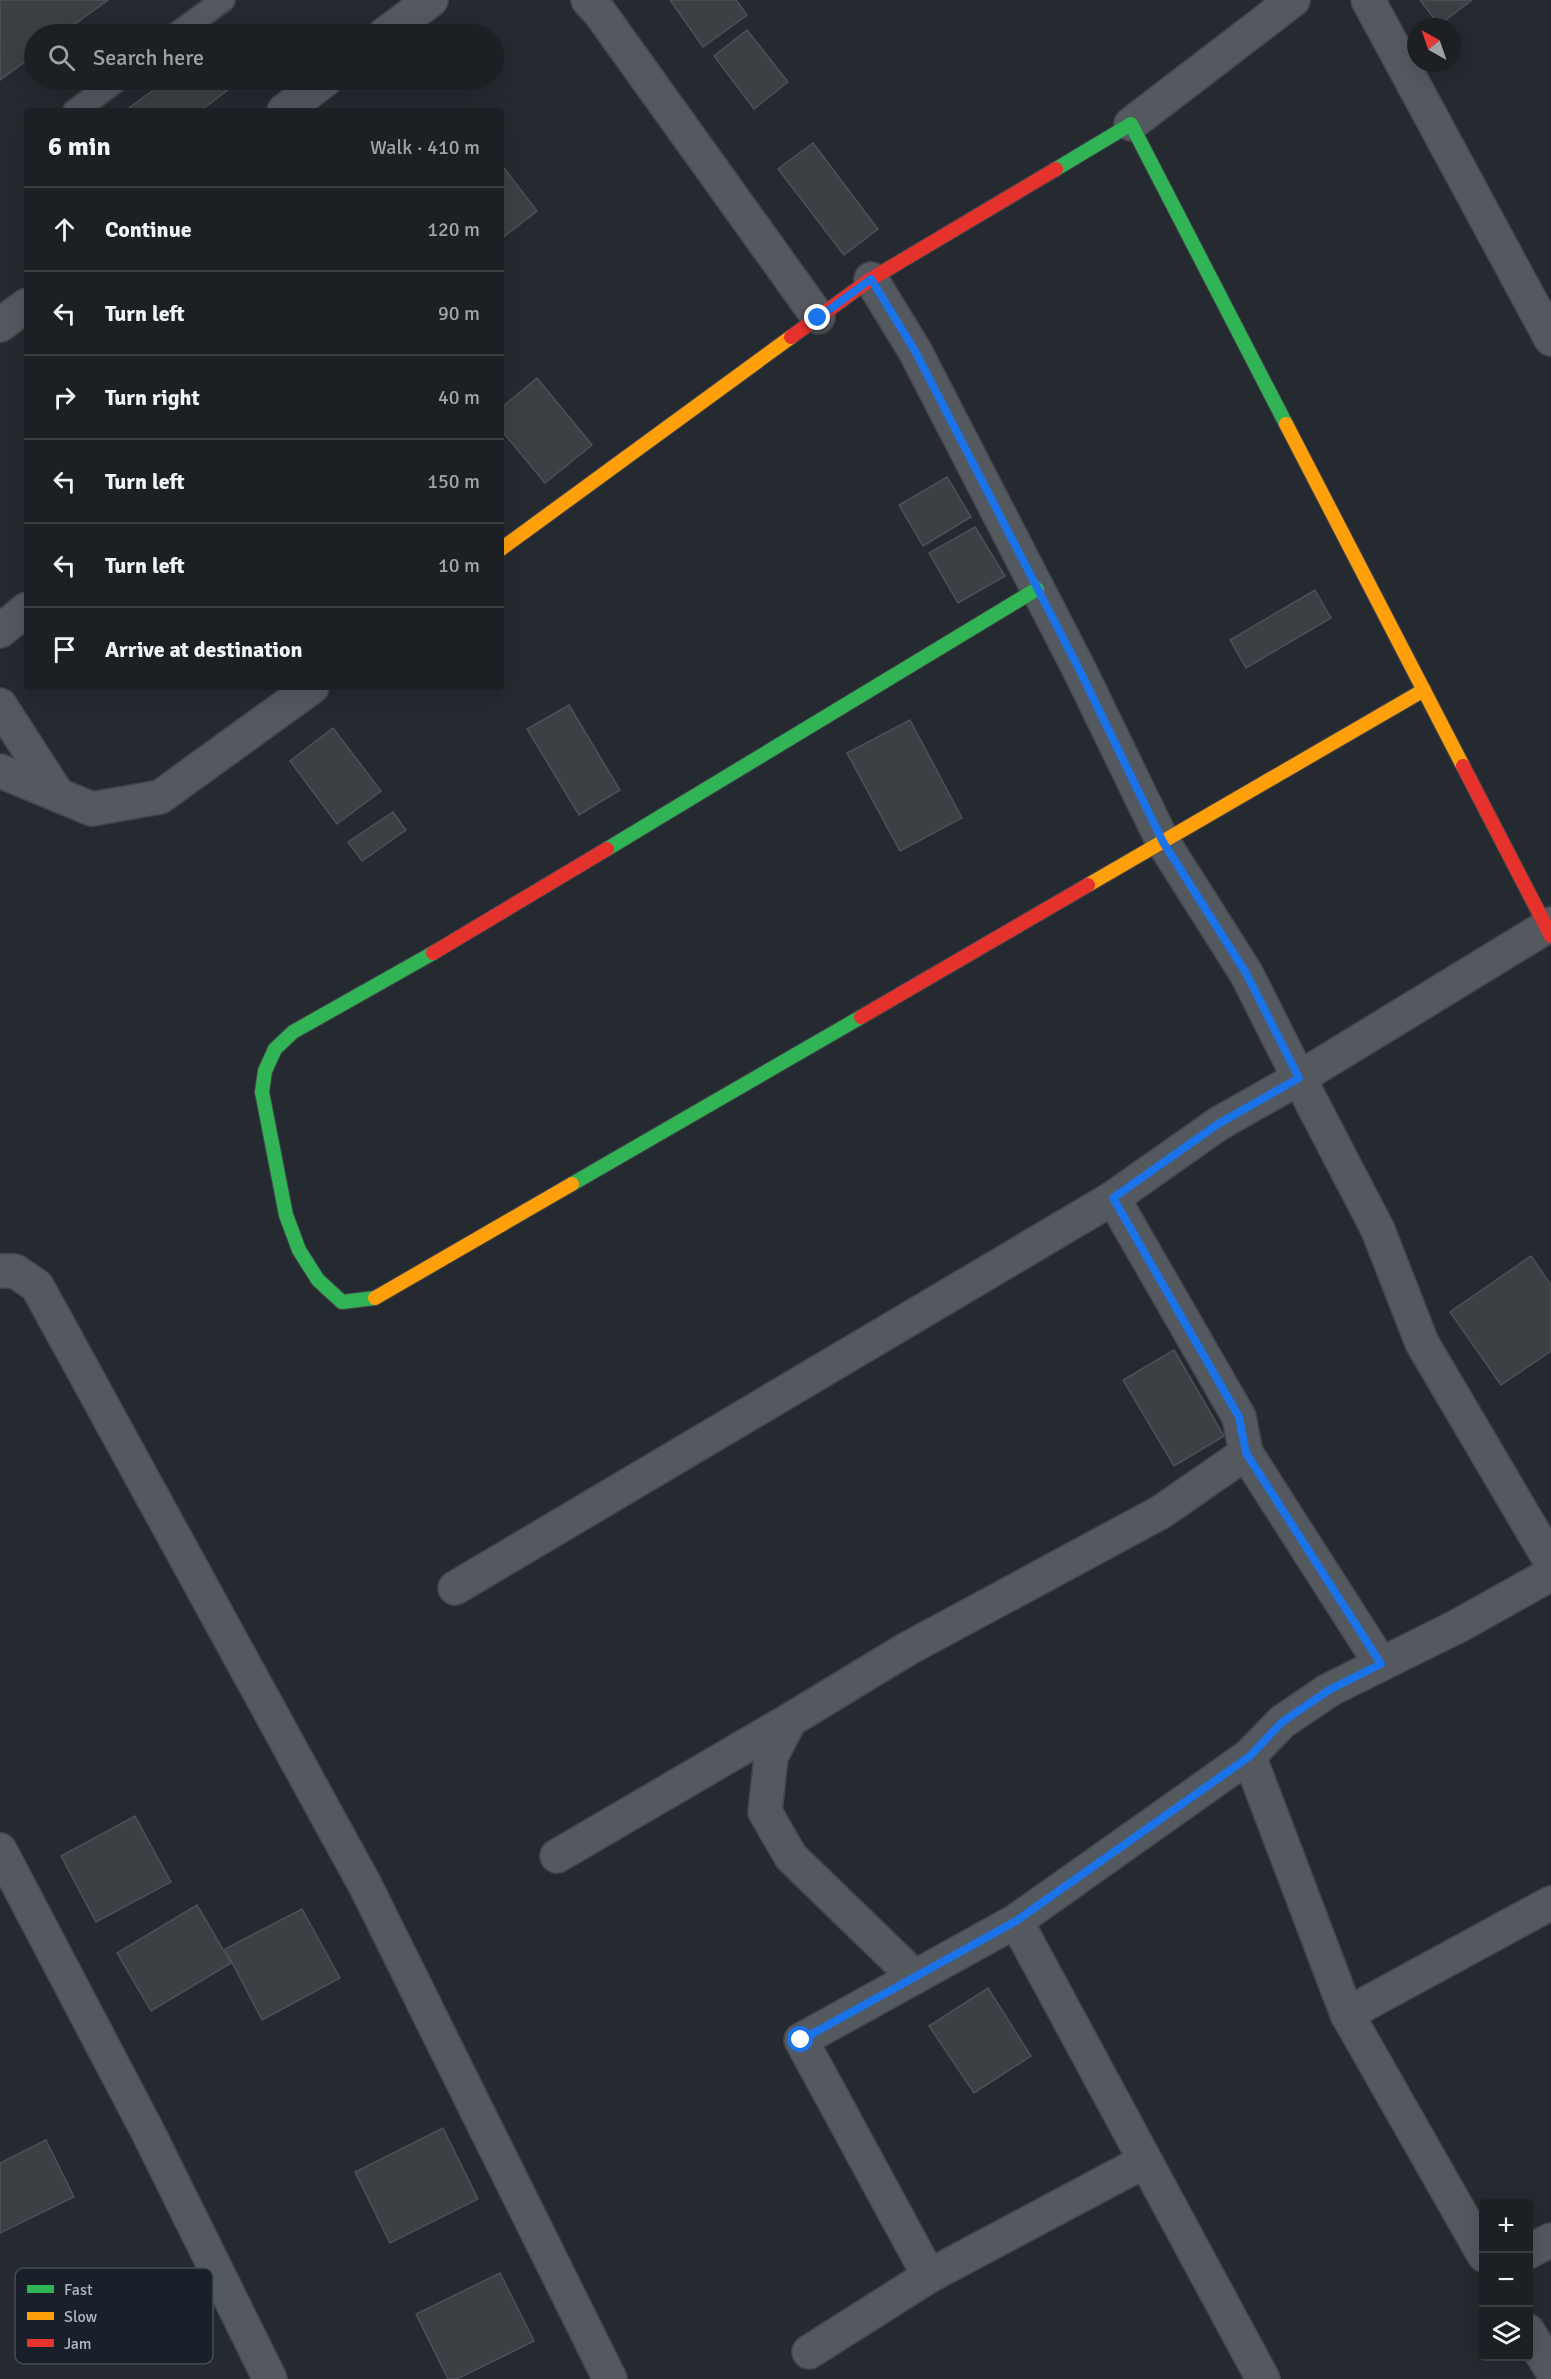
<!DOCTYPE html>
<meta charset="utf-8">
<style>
body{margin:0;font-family:Signika,sans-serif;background:#25282c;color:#f1f3f6}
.controls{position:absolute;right:18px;bottom:18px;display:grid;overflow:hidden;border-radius:6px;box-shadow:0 6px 24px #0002}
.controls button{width:54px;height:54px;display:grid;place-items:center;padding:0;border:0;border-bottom:2px solid #3a3e41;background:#1c2024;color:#f1f3f6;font:30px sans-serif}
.compass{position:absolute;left:1407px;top:18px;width:54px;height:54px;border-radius:50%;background:#1c2024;box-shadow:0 6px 24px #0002;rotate:320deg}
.stop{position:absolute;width:18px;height:18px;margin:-14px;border:4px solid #1a73e8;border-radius:50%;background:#fff}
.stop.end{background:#1a73e8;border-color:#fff;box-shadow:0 2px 6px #0008}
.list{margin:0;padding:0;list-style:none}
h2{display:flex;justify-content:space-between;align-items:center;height:78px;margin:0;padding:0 24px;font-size:26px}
h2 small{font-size:20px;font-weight:400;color:#a0a3a6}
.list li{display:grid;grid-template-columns:39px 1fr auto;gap:18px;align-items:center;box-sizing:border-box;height:84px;padding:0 24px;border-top:2px solid #3a3e41}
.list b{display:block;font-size:22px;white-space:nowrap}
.list em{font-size:20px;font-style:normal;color:#a0a3a6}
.icon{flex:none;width:33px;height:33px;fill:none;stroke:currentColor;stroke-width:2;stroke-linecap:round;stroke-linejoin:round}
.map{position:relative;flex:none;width:1551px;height:2379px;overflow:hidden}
.search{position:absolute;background:#1c2024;box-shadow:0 6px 24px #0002;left:24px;top:24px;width:480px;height:66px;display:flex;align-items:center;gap:15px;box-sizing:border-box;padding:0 21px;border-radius:33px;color:#a0a3a6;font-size:22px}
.panel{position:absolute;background:#1c2024;box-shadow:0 6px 24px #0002;left:24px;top:108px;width:480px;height:582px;border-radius:6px}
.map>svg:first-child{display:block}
.building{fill:#3c4045;stroke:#4c5158;stroke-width:1.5}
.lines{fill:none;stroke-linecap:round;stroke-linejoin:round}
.lane-casing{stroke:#42464b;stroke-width:26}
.street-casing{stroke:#42464b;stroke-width:36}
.fast-casing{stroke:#42464b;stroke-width:16}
.slow-casing{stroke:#42464b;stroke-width:16}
.jam-casing{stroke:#42464b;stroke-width:16}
.lane{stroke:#54585f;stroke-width:22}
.street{stroke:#54585f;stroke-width:33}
.fast{stroke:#30b455;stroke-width:14}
.slow{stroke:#ff9f0a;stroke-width:14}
.jam{stroke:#e5322d;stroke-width:14}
.route{stroke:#1a73e8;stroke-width:8}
.key{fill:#19202a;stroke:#454d58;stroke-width:1.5}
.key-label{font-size:16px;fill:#adb6c3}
</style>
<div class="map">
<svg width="1551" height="2379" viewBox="0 0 1551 2379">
<rect width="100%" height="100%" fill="#252a30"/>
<g class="building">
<path d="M0,0h108l-47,34h-27v21l-34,25z"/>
<path d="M670,0h66l11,15 -44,32z"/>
<path d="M1420,0h52l-33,25z"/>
<path d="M747,30l41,52 -34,27 -40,-53z"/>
<path d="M167,80h74l-41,31h-75z"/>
<path d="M813,143l65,86 -34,26 -66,-86z"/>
<path d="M501,164l36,47 -36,28z"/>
<path d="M537,378l55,67 -47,38 -44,-53v-22z"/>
<path d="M947,477l24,40 -48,29 -24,-41z"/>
<path d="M975,527l30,49 -47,27 -29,-50z"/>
<path d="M1315,590l16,28 -85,50 -16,-28z"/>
<path d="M569,705l51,85 -41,25 -52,-86z"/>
<path d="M910,720l52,98 -62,33 -53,-98z"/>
<path d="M333,728l48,63 -44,33 -47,-63z"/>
<path d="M393,812l13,18 -44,31 -14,-19z"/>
<path d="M1531,1256l20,29v66l-50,34 -51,-73z"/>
<path d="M1174,1350l50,86 -50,30 -51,-86z"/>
<path d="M135,1816l36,66 -75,40 -35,-66z"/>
<path d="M197,1905l34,58 -80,48 -34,-58z"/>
<path d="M302,1909l38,69 -78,42 -37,-71z"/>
<path d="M988,1988l43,68 -57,37 -45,-67z"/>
<path d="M443,2128l35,71 -88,44 -35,-71z"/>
<path d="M46,2140l28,57 -74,36v-70z"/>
<path d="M500,2273l34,68 -77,38h-9l-32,-65z"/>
</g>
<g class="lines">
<g class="lane-casing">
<g id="lane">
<path d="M177,34l46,-34"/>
<path d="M75,111l42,-31"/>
</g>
</g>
<g class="street-casing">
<g id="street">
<path d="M588,0l12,13 218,304"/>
<path d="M1368,0l183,339"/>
<path d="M385,34l46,-34"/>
<path d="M284,111l41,-31"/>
<path d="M1131,124l162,-124"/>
<path d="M871,279l44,72 165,320 83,171 83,131 53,105 -81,46 -105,74 126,219 7,36"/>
<path d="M0,325l27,-20"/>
<path d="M0,631l27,-22"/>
<path d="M0,705l58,90"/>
<path d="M0,771l92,38 68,-12 152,-110"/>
<path d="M1551,924l-252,154 79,152 44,113 129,219"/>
<path d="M0,1271h15l22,15 328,599 245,494"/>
<path d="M455,1588l658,-390"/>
<path d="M0,1850l148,282 122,247"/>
<path d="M557,1856l233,-136"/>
<path d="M1016,1921l247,458"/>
<path d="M915,1977l-124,-120 -26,-45 6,-55 19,-37 117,-71 254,-137 85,-59 135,211"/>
<path d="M1347,2014l204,-111"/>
<path d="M1528,2252l23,-12"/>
<path d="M1484,2255l-137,-241 -98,-258 33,-34 47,-32 129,-64 93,-52"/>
<path d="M929,2276l216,-115"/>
<path d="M1528,2331l23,38"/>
<path d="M809,2352l120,-76 -128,-236 215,-119 233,-165"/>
</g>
</g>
<g class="fast-casing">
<g id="fast">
<path d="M1056,169l75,-45 155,300"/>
<path d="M607,849l430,-260"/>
<path d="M572,1184l289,-167"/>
<path d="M375,1298l-33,4 -24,-22 -19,-30 -13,-35 -24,-123 3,-21 10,-22 18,-17 140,-79"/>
</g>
</g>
<g class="slow-casing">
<g id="slow">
<path d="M1286,424l177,342"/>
<path d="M501,549l290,-212"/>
<path d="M1088,885l336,-195"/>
<path d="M375,1298l197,-114"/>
</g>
</g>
<g class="jam-casing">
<g id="jam">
<path d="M791,337l80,-58 185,-110"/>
<path d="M1463,766l88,170"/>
<path d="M433,953l174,-104"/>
<path d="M861,1017l227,-132"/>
</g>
</g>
<use href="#lane" class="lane"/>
<use href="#street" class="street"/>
<use href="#fast" class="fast"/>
<use href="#slow" class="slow"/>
<use href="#jam" class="jam"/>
</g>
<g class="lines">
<path class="route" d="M801,2040l215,-119 234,-165 32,-34 47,-32 52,-26 -135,-211 -7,-36 -126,-219 105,-74 81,-46 -53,-105 -83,-131 -83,-171 -165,-320 -44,-72 -53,39"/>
</g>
<rect x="15" y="2268" width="198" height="96" rx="9" class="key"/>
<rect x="27" y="2285" width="27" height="8" fill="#30b455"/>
<rect x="27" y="2312" width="27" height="8" fill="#ff9f0a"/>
<rect x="27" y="2339" width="27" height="8" fill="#e5322d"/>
<g class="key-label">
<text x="64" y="2295">Fast</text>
<text x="64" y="2322">Slow</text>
<text x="64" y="2349">Jam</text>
</g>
</svg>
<div class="controls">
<button>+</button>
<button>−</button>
<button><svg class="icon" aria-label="layers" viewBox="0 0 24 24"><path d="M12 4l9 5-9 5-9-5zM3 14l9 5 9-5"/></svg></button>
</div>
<svg class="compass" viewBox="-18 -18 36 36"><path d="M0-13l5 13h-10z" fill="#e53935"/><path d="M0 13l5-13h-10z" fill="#a0a3a6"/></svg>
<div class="stop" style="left:801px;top:2040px"></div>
<div class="stop end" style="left:818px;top:318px"></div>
<div class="search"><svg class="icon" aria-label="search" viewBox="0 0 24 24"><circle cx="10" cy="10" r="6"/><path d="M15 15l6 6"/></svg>Search here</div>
<section class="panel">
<h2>6 min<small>Walk · 410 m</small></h2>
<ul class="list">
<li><svg class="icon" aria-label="ahead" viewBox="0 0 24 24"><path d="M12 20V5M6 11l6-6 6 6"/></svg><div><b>Continue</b></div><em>120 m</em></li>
<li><svg class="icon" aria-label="left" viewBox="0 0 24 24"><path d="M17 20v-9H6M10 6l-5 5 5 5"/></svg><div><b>Turn left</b></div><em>90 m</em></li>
<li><svg class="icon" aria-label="right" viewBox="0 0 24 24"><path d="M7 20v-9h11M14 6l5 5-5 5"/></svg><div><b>Turn right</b></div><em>40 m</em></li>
<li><svg class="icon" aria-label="left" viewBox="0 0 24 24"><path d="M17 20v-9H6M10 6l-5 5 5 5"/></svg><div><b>Turn left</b></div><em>150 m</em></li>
<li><svg class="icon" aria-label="left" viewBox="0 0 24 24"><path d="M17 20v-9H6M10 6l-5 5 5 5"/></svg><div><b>Turn left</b></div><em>10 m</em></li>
<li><svg class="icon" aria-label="arrive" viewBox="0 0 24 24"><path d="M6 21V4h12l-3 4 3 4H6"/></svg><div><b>Arrive at destination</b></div></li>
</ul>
</section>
</div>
